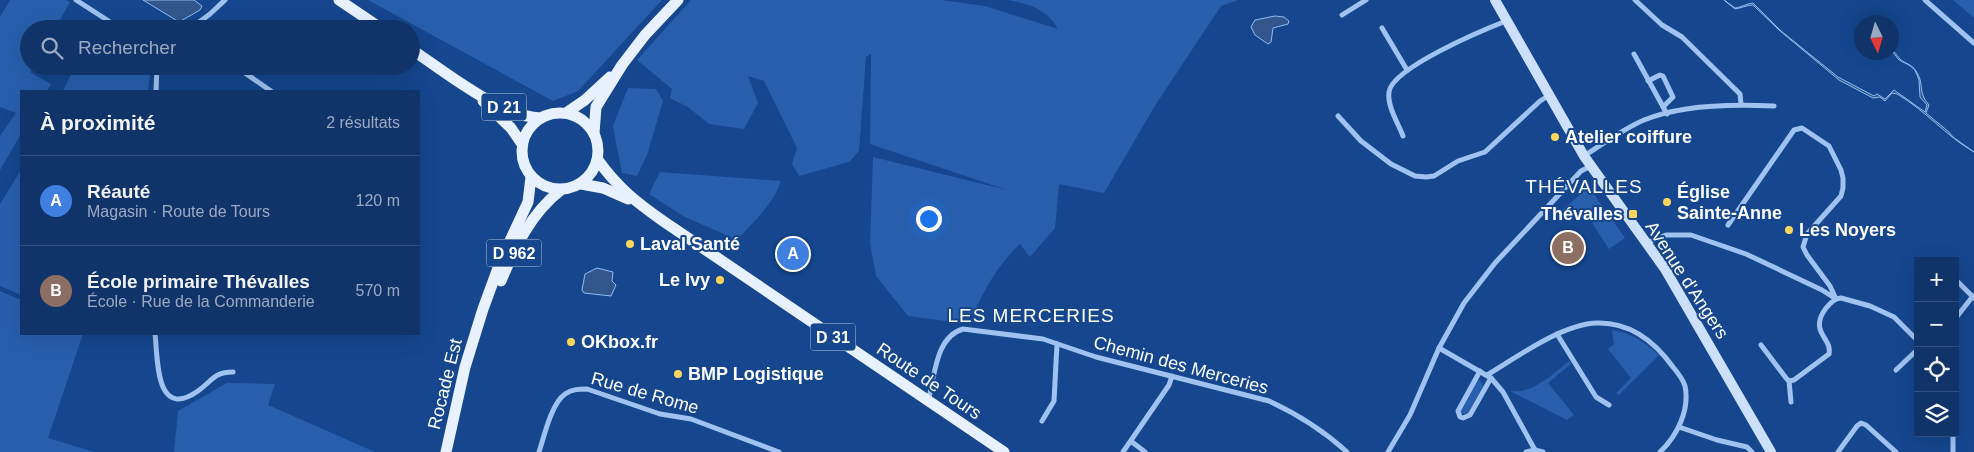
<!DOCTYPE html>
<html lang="fr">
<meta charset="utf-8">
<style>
body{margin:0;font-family:Helvetica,sans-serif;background:#1e3f72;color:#f1f3f6}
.controls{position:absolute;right:15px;bottom:15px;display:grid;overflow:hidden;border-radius:0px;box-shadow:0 5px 20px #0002}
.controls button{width:45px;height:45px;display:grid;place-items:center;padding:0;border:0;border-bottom:1px solid #304f7e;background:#10346a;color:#f1f3f6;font:25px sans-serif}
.compass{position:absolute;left:1854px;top:15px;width:45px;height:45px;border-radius:50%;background:#10346a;box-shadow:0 5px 20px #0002;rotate:175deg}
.you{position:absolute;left:928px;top:218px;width:18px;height:18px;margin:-12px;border:4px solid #fff;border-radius:50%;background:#1a73e8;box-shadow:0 0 0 8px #1a73e833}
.badge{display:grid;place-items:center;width:32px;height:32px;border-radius:50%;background:#ea580c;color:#fff;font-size:16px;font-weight:700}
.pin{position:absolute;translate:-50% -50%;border:2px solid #fff;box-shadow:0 1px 5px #0006}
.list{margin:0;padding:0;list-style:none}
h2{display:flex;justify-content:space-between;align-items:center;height:65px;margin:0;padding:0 20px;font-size:21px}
h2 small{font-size:16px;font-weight:400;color:#9caac1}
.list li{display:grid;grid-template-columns:32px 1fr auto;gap:15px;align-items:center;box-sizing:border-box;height:90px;padding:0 20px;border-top:1px solid #304f7e}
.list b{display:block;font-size:19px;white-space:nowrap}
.list p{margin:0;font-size:16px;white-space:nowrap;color:#9caac1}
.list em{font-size:16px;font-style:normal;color:#9caac1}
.icon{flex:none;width:28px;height:28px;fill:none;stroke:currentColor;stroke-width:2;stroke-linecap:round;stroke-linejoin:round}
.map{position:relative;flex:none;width:1974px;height:452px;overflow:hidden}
.search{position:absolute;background:#10346a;box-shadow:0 5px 20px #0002;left:20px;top:20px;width:400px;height:55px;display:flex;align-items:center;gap:12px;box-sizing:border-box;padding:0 18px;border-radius:28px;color:#9caac1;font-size:19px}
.panel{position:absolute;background:#10346a;box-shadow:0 5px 20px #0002;left:20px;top:90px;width:400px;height:245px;border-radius:0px}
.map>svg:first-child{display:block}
.green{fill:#275fad}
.water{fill:#33578d;stroke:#91bcf3}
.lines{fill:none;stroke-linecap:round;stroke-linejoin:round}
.street{stroke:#9fc2f0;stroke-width:5}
.secondary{stroke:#cde0fb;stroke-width:10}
.primary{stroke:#e8f1ff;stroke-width:11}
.poi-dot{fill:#ffd55e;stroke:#15468e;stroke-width:2}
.labels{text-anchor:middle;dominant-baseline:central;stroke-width:4;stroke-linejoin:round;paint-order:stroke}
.shield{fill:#15468e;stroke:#b9c8dd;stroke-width:1}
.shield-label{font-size:16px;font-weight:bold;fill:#fff}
.poi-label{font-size:18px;font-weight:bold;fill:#fff;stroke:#15468e;text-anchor:start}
.street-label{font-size:18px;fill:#fff;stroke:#15468e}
.neighbourhood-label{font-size:19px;letter-spacing:1px;fill:#fff;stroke:#15468e}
</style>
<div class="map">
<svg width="1974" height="452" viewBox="0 0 1974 452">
<rect width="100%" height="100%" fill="#15468e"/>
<g class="green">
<path d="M10,0h56l4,2 -15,27h-26v37h5l-4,6 21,12 -4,7h-26v43l-21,36v-34l16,-23 -16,-6v-90z"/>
<path d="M368,0h294l-84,91 -25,10z"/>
<path d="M691,0h250l44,6 73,23c-10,-19 -28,-25 -49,-29h229l-17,6 -65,98 -52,89 -45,-9 -4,44 -25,29 -10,-13c-25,23 -37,50 -52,80l-60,-8 -32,-40 -6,-33 3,-86 134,33 -137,-46 1,-90 -5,3 -7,94 -10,11 -50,14 -7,-12 5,-16 -33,-67 -16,-5 10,27 -14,26 -35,-5 -21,-17 -18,-9 2,-9 -35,-29z"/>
<path d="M1953,0h21v18z"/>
<path d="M75,66l76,1 -3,24h-85z"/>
<path d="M628,88l28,1 7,12 -16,54 -10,21 -15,-3 -9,-47z"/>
<path d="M21,170v125l-21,-9v-82z"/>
<path d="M660,172l121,9c-8,24 -27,40 -44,59l-54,-24 -34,-22z"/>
<path d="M1589,187l16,23 -14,10 -9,-11 -14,10 -6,-9z"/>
<path d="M1607,212l18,26 -16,11 -17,-26z"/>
<path d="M0,291l21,9v34h62l-35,104 46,14h-94z"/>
<path d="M1612,330c19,3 33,12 47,25l-40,40 -3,-2 15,-15 -23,-29 6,-5z"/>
<path d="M1569,361l2,3 -23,19 26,32 -7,5 -57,-29c21,4 43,-17 59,-30z"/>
<path d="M1480,380l3,6 -15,27 -7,1v-4l15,-28z"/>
<path d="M227,383l48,1 -7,21 107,47h-201l4,-41z"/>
</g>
<g class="water">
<path d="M143,0h51l8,6 -2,4 -21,12z"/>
<path d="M1724,0l11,8c7,-1 10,-4 18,-5l28,28 57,46 36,19 3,-2 8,5 9,-9 31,22 2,-7 -7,-8 -1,-17 -4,-10 -6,-5 -10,-5 -7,-9c5,2 4,4 8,8 5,5 12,5 16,12 9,13 1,21 13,34l-3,8 23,19 4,5 21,15c-28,-16 -49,-42 -77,-58l-5,-1 -7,8 -5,-4 -7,1 -34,-18 -60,-50 -26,-25c-7,0 -11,3 -18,4z"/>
<path d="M1275,16l9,1 5,4 -1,3 -15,4 -2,14 -3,2 -13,-9 -4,-8 4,-7z"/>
<path d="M597,268l16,4 -1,9 4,4 -5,11 -27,-3 -2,-3 3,-16z"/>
</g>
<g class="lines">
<g class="street">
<path d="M76,0l45,29"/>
<path d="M1635,0l27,25 20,12 58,57 1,10"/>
<path d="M1925,0l49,43"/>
<path d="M1342,15l24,-15"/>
<path d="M1382,28l25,42"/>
<path d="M190,29l20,-15 15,-14"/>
<path d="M1634,54l33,60"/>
<path d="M235,66l36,25"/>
<path d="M1648,81l12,-6 3,1 10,21 -10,10"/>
<path d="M156,91l1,-25"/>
<path d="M1338,116l23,25 30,23 24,12 11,1 8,-1 24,-15 27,-9 55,-51 8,-5"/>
<path d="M1403,136c-5,-13 -16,-30 -14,-44 3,-24 94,-62 117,-71"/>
<path d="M1584,156c19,-12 39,-27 60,-36 36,-15 91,-16 130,-14"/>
<path d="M1728,225l66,-95 8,-2 27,18 12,24 2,8v10l-2,8 -34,38 -4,13 4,8 23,31 6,13"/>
<path d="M1646,243l20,-8h25l55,19 76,36 14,9 5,-1 29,8 24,11 24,24"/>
<path d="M1955,279l19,19"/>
<path d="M1955,319l18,-23"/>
<path d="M155,334c3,25 0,87 43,57 14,-10 16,-19 35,-19"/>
<path d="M1557,334l39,63 13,8"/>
<path d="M1761,345l25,33 3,3 5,-1 35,-26c2,-11 -6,-15 -9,-25 -3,-12 7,-24 16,-30"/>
<path d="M1439,348l52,30 12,14 32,58"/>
<path d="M1896,370l22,-21"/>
<path d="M1480,371l-22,40 2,6 3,1 7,-3 21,-37"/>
<path d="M1487,375c30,-18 75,-51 110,-52 34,-1 58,19 76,44 5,6 10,12 12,19 5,24 -8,50 -25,66"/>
<path d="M1789,381l2,21"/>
<path d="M928,401c7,-24 7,-64 35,-72l80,10 53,18 173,44c28,13 55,30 78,51"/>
<path d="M1042,421l12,-20 3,-57"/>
<path d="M1679,427l38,13 30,7 5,5"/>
<path d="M1132,442l13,10"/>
<path d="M539,452c5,-15 12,-48 26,-58 7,-5 14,-5 22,-5l73,25 31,5 88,33"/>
<path d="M1123,452l46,-67 3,-9"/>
<path d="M1388,452l22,-37 29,-67 25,-45 31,-40 86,-92 10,-5"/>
<path d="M1526,452l9,-2 8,2"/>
<path d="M1838,452l19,-26 4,-3 5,2 30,27"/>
<path d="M1953,452v-19"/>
</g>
<path class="secondary" d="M1495,0l89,156 81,113 106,183"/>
<g class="primary">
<path d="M339,0l43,29"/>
<path d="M411,49c34,23 90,68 130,69"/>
<path d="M483,101l28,27 11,16"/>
<circle cx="560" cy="151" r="38"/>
<path d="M566,113l19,-13 25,-23"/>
<path d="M594,133l2,-26 26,-42 23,-30 33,-35"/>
<path d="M598,160c19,27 38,42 65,61l341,231"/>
<path d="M581,184l22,4 25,11"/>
<path d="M501,281c14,-34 30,-68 60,-91"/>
<path d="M446,452l19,-85 18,-58 18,-49 27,-58 3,-25"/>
</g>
</g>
<g class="poi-dot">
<circle cx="1555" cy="137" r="5"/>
<circle cx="1667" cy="202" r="5"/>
<rect x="1628" y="209" width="10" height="10" rx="2.5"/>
<circle cx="1789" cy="230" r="5"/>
<circle cx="630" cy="244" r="5"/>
<circle cx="720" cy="280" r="5"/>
<circle cx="571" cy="342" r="5"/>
<circle cx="678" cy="374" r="5"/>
</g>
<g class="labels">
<g class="shield">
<rect x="481.5" y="93.5" width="45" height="27" rx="4"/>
<rect x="486.5" y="239.5" width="55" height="27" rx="4"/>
<rect x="810.5" y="323.5" width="45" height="27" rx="4"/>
</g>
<g class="shield-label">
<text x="504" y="107">D 21</text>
<text x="514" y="253">D 962</text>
<text x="833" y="337">D 31</text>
</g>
<g class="poi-label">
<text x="1565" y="137">Atelier coiffure</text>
<text x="1677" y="192">Église<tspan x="1677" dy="21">Sainte-Anne</tspan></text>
<text x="1623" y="214" text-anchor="end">Thévalles</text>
<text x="1799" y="230">Les Noyers</text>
<text x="640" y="244">Laval Santé</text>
<text x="710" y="280" text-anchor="end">Le Ivy</text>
<text x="581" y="342">OKbox.fr</text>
<text x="688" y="374">BMP Logistique</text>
</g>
<g class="street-label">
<text transform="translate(1687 280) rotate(57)">Avenue d'Angers</text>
<text transform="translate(1181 365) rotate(15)">Chemin des Merceries</text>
<text transform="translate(929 381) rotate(34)">Route de Tours</text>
<text transform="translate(445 384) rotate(-76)">Rocade Est</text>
<text transform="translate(645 393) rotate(16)">Rue de Rome</text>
</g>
<g class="neighbourhood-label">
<text x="1584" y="186">THÉVALLES</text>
<text x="1031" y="315">LES MERCERIES</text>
</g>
</g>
</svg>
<div class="controls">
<button>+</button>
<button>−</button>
<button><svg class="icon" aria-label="locate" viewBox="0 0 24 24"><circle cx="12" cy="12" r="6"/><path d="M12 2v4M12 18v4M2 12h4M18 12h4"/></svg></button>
<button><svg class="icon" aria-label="layers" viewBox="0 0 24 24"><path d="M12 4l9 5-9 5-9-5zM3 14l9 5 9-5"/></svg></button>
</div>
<svg class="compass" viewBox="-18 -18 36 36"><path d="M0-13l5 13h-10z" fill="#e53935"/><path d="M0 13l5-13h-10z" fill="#9caac1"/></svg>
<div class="you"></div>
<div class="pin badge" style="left:793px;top:254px;background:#3f7fe0">A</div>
<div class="pin badge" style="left:1568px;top:248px;background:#8d6e63">B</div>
<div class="search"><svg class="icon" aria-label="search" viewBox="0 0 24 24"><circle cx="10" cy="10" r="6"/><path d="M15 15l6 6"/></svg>Rechercher</div>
<section class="panel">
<h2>À proximité<small>2 résultats</small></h2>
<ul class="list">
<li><span class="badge" style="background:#3f7fe0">A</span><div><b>Réauté</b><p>Magasin · Route de Tours</p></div><em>120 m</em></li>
<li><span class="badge" style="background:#8d6e63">B</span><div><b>École primaire Thévalles</b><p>École · Rue de la Commanderie</p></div><em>570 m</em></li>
</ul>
</section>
</div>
